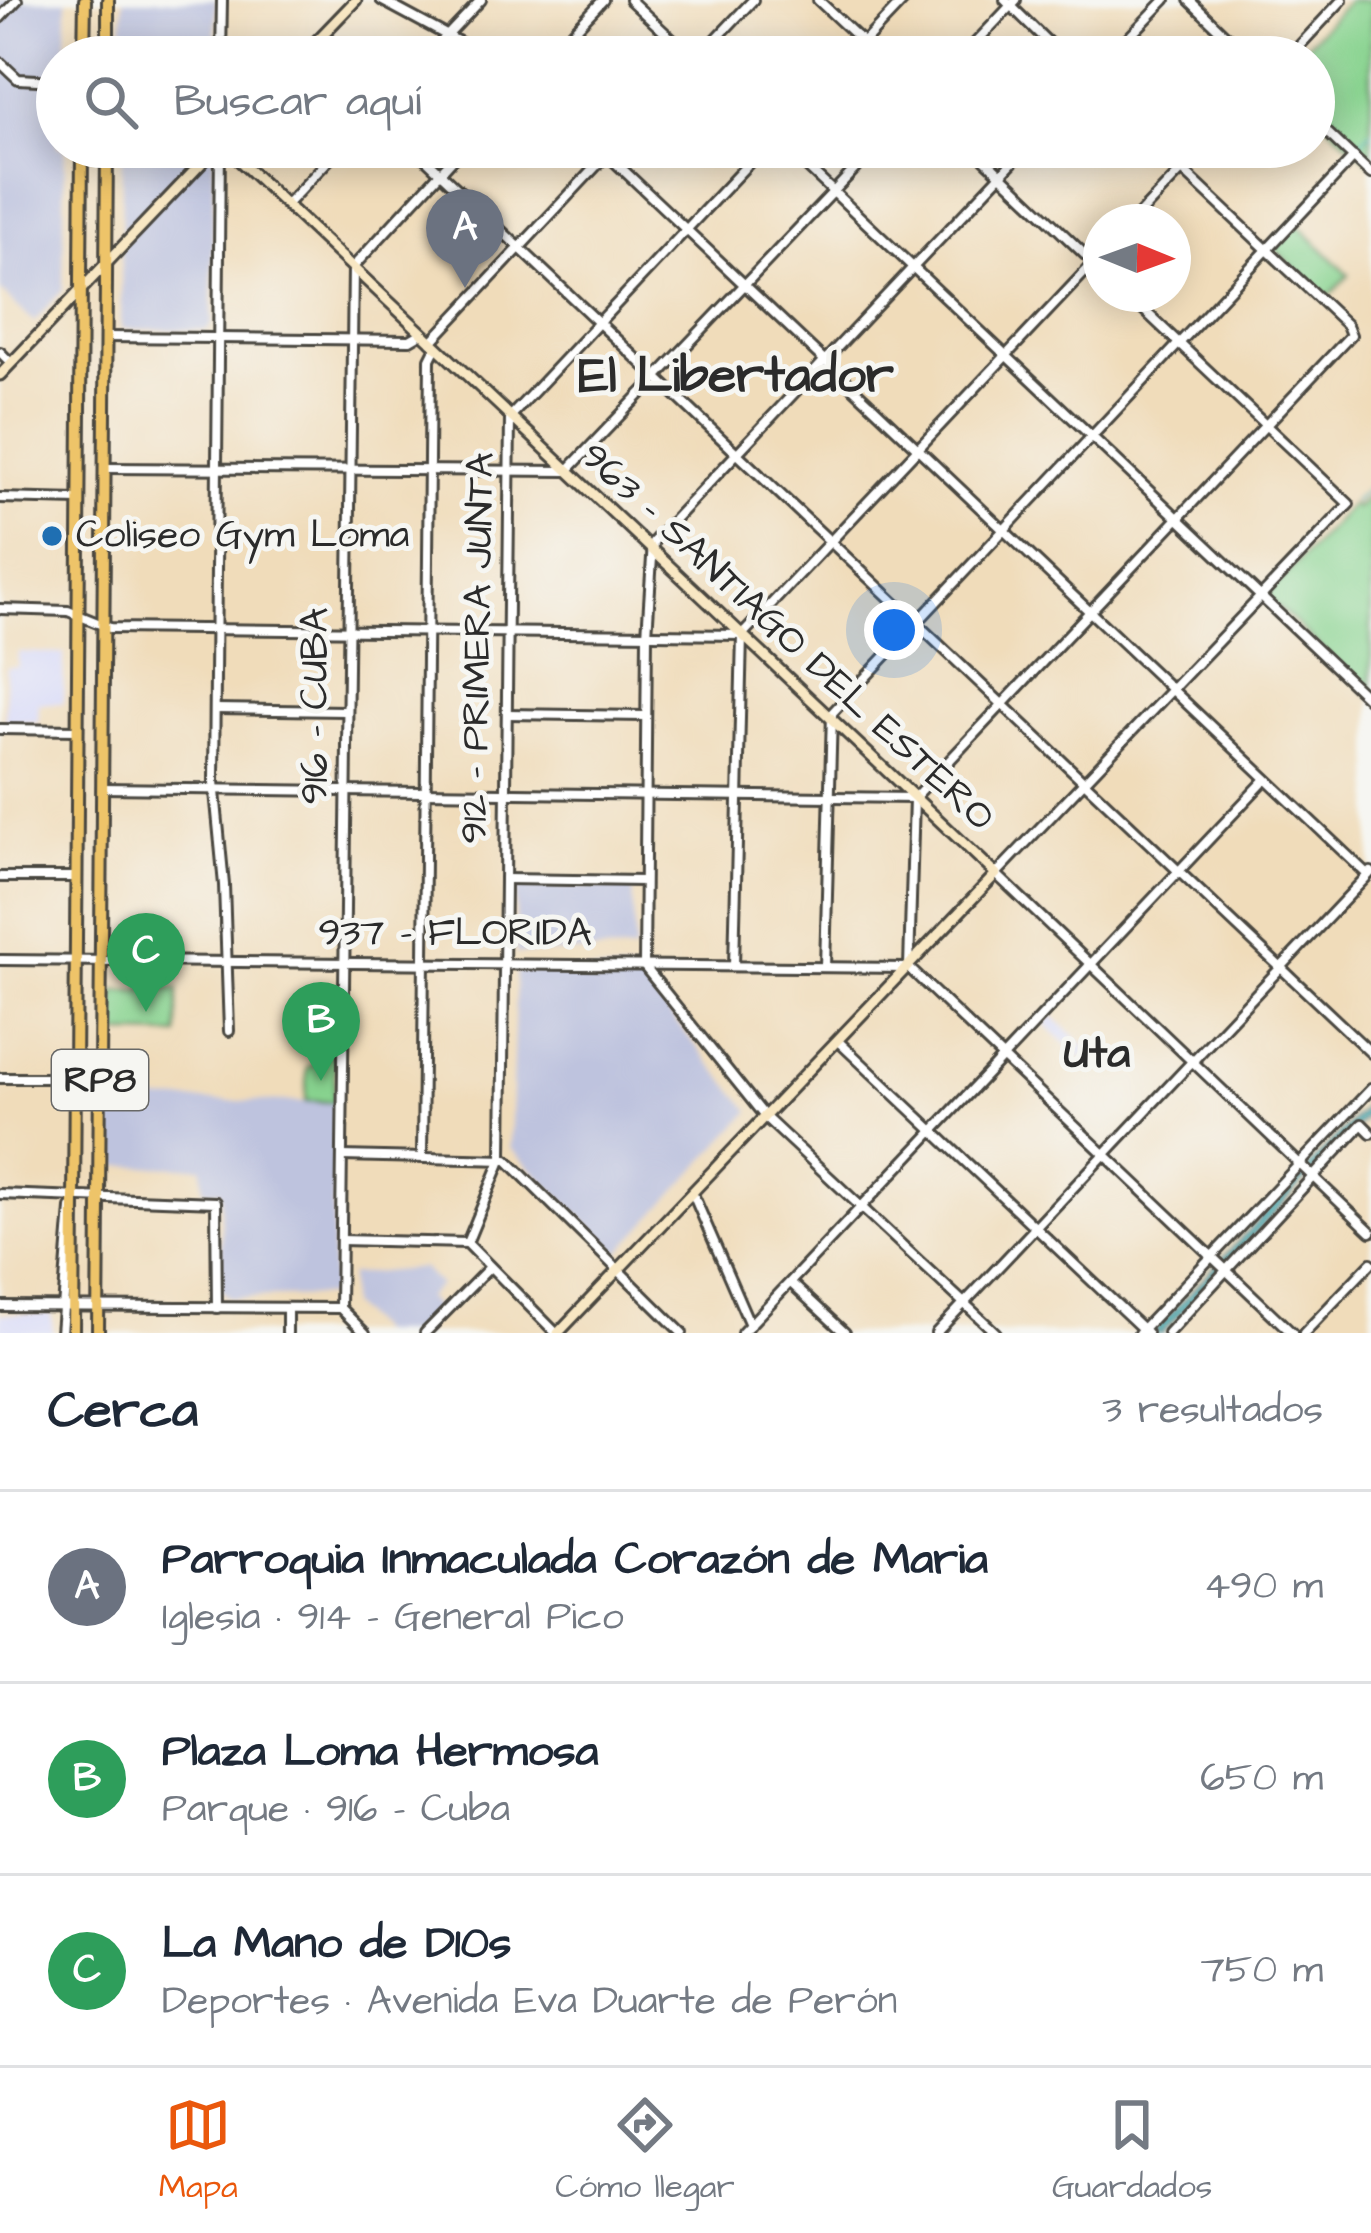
<!DOCTYPE html>
<html lang="es">
<meta charset="utf-8">
<style>
body{margin:0;font-family:"Architects Daughter",sans-serif;background:#f6f6f7;color:#1f2937}
.compass{position:absolute;left:1083px;top:204px;width:108px;height:108px;border-radius:50%;background:#fff;box-shadow:0 6px 30px #0003;rotate:91deg}
.you{position:absolute;left:894px;top:630px;width:42px;height:42px;margin:-30px;border:9px solid #fff;border-radius:50%;background:#1a73e8;box-shadow:0 0 0 18px #1a73e833}
.badge{display:grid;place-items:center;width:78px;height:78px;border-radius:50%;background:#ea580c;color:#fff;font-size:39px;font-weight:700}
.pin{position:absolute;translate:-50% -99px;filter:drop-shadow(0 3px 6px #0008)}
.pin::after{content:'';position:absolute;top:63px;width:42px;height:36px;background:inherit;clip-path:polygon(0 0,100% 0,50% 100%)}
.list{margin:0;padding:0;list-style:none}
h2{display:flex;justify-content:space-between;align-items:center;height:156px;margin:0;padding:0 48px;font-size:51px}
h2 small{font-size:39px;font-weight:400;color:#747a83}
.list li{display:grid;grid-template-columns:78px 1fr auto;gap:36px;align-items:center;box-sizing:border-box;height:192px;padding:0 48px;border-top:3px solid #e0e1e3}
.list b{display:block;font-size:45px;white-space:nowrap}
.list p{margin:0;font-size:39px;white-space:nowrap;color:#747a83}
.list em{font-size:39px;font-style:normal;color:#747a83}
.icon{flex:none;width:66px;height:66px;fill:none;stroke:currentColor;stroke-width:2;stroke-linecap:round;stroke-linejoin:round}
.map{position:relative;flex:none;width:1371px;height:1333px;overflow:hidden}
.search{position:absolute;background:#fff;box-shadow:0 6px 30px #0003;left:36px;right:36px;top:36px;height:132px;display:flex;align-items:center;gap:30px;box-sizing:border-box;padding:0 42px;border-radius:66px;color:#747a83;font-size:45px}
.sheet{height:732px;background:#fff}
nav{display:flex;justify-content:space-around;align-items:center;box-sizing:border-box;height:168px;border-top:3px solid #e0e1e3;background:#fff;font-size:33px;color:#747a83}
nav a{display:grid;justify-items:center;gap:6px}
nav .on{color:#ea580c}
.map>svg:first-child{display:block}
.built{fill:#d6d8f9}
.industrial{fill:#bec3de}
.green{fill:#88d38f;stroke:#5a7f5d;stroke-width:3}
.water{fill:#39abb2;stroke:#326b6e;stroke-width:3}
.lines{fill:none;stroke-linecap:round;stroke-linejoin:round}
.stream{stroke:#39abb2;stroke-width:3}
.street-casing{stroke:#494640;stroke-width:14}
.secondary-casing{stroke:#494640;stroke-width:15}
.primary-casing{stroke:#494640;stroke-width:16}
.street{stroke:#fff;stroke-width:8}
.secondary{stroke:#f8e7c3;stroke-width:9}
.primary{stroke:#eec469;stroke-width:10}
.poi-dot{fill:#1f6fb2;stroke:#f6f6f2;stroke-width:4.5}
.labels{text-anchor:middle;dominant-baseline:central;stroke-width:10;stroke-linejoin:round;paint-order:stroke}
.shield{fill:#f6f6f2;stroke:#686867;stroke-width:3}
.shield-label{font-size:36px;font-weight:bold;fill:#2b2b2b}
.poi-label{font-size:39px;fill:#2b2b2b;stroke:#f6f6f2;text-anchor:start}
.street-label{font-size:39px;fill:#2b2b2b;stroke:#f6f6f2}
.quarter-label{font-size:45px;font-weight:bold;fill:#2b2b2b;stroke:#f6f6f2}
.district-label{font-size:51px;font-weight:bold;fill:#2b2b2b;stroke:#f6f6f2}
</style>
<div class="map">
<svg width="1371" height="1333" viewBox="0 0 1371 1333">
<rect width="100%" height="100%" fill="#f6f6f2"/>
<filter id="ink" filterUnits="userSpaceOnUse"><feTurbulence type="fractalNoise" baseFrequency=".00833" numOctaves="2"/><feDisplacementMap in="SourceGraphic" scale="24" xChannelSelector="R" yChannelSelector="G"/><feConvolveMatrix kernelMatrix="1 2 1 2 8 2 1 2 1" color-interpolation-filters="sRGB"/></filter>
<filter id="wash" filterUnits="userSpaceOnUse"><feTurbulence type="fractalNoise" baseFrequency=".004" numOctaves="4" result="noise"/><feDisplacementMap in="SourceGraphic" scale="48" xChannelSelector="R" yChannelSelector="G"/><feGaussianBlur stdDeviation="2.7" result="paint"/><feColorMatrix in="noise" values="0 0 0 0 0 0 0 0 0 0 0 0 0 0 0 0 0 1.4 0 .05"/><feComposite in="paint" operator="in"/></filter>
<g filter="url(#wash)">
<rect width="100%" height="100%" fill="#f0dcba"/>
<g class="built">
<path d="M18,652l46,2 -1,49h-24l-1,19 -33,-1 1,-54h12z"/>
<path d="M1052,1015l38,36 -8,8 -37,-35z"/>
<path d="M0,1314h51l2,19h-53z"/>
</g>
<g class="industrial">
<path d="M0,0h67l-1,57h-9v90h8l-2,142 -29,33 -34,-32z"/>
<path d="M123,0h93l-1,57h-93z"/>
<path d="M122,147h92l-2,177 -5,6 -86,-1z"/>
<path d="M516,887h116l3,64 -119,3z"/>
<path d="M516,971l118,1 117,139 -133,142 -108,-105z"/>
<path d="M111,1100l223,2 -2,194 -102,2 -9,-8v-99l-18,-1 -1,-23 -92,-1z"/>
<path d="M422,1268l17,17 -13,13 13,14 -20,21h-41l-29,-28v-30z"/>
</g>
<g class="green">
<path d="M1349,0h22v163l-57,-50v-56h-20z"/>
<path d="M1297,224l52,51 -23,24 -52,-51z"/>
<path d="M1371,494v202l-105,-100 85,-91 5,3z"/>
<path d="M144,969h22v19l12,1v46l-64,-1v-43l29,-1z"/>
<path d="M335,1051l-1,51 -28,-1 1,-33z"/>
</g>
<path class="water" d="M1371,1100v11l-209,222h-10z"/>
<g class="lines">
<g class="stream">
<path d="M1359,143l12,-12"/>
<path d="M1354,501l17,-15"/>
</g>
</g>
</g>
<g filter="url(#ink)">
<g class="lines">
<g class="street-casing">
<g id="street">
<path d="M381,0l106,57"/>
<path d="M630,0l61,57"/>
<path d="M818,0l61,57"/>
<path d="M1005,0l58,57"/>
<path d="M1189,0l59,57"/>
<path d="M0,18l17,-18"/>
<path d="M309,49l9,8"/>
<path d="M221,57l1,-57"/>
<path d="M427,57l54,-57"/>
<path d="M549,57l54,-57"/>
<path d="M699,57l54,-57"/>
<path d="M850,57l54,-57"/>
<path d="M962,57l54,-57"/>
<path d="M1110,57l55,-57"/>
<path d="M1289,57l53,-57"/>
<path d="M0,62l18,17 39,2"/>
<path d="M1314,120l57,54"/>
<path d="M220,147l-6,634 10,104 5,146"/>
<path d="M413,147l958,906"/>
<path d="M599,147l769,728"/>
<path d="M786,147l585,554"/>
<path d="M972,147l129,123"/>
<path d="M287,204l54,-57"/>
<path d="M1132,222l72,-75"/>
<path d="M1127,294l222,210 -353,370 375,358"/>
<path d="M106,337l304,3 12,-7"/>
<path d="M431,342l183,-195"/>
<path d="M0,352l11,11"/>
<path d="M105,468l462,3 309,-324"/>
<path d="M0,498l79,2"/>
<path d="M0,609l68,2 42,17 632,7"/>
<path d="M215,709l130,2"/>
<path d="M507,714l138,2"/>
<path d="M0,729l78,1"/>
<path d="M102,788l812,10"/>
<path d="M0,877h76"/>
<path d="M505,879l138,2"/>
<path d="M0,960l908,8"/>
<path d="M734,966l8,-331 359,-380"/>
<path d="M825,967l7,-254 522,-556"/>
<path d="M909,967l5,-169 437,-463 -4,-10 -189,-178"/>
<path d="M909,968l383,365"/>
<path d="M839,1042l308,291"/>
<path d="M0,1078h75"/>
<path d="M342,1156l165,4 175,173"/>
<path d="M422,1157l8,-798 6,-12"/>
<path d="M0,1194l216,8 1,106"/>
<path d="M693,1194l57,131"/>
<path d="M341,1240l126,3 89,90"/>
<path d="M467,1243l35,-85 8,-741 254,-270"/>
<path d="M791,1283l54,50"/>
<path d="M0,1306l340,2 25,25"/>
<path d="M340,1308l13,-1041 111,-120"/>
<path d="M61,1333l10,-125"/>
<path d="M287,1333v-24"/>
<path d="M425,1333l65,-66"/>
<path d="M742,1333l524,-554"/>
<path d="M936,1333l435,-461"/>
<path d="M996,1333l-230,-215 -122,-152 3,-331 6,-93 374,-395"/>
<path d="M1139,1333l232,-244"/>
<path d="M1168,1333l194,-209 9,9"/>
<path d="M1304,1333l67,-70"/>
</g>
</g>
<g class="secondary-casing">
<g id="secondary">
<path d="M301,57l55,-57"/>
<path d="M225,147l771,727 -438,459"/>
<path d="M0,375l217,-228"/>
</g>
</g>
<g class="primary-casing">
<g id="primary">
<path d="M84,57l1,-57"/>
<path d="M108,57v-57"/>
<path d="M73,1333l9,-1186"/>
<path d="M98,1333l9,-1186"/>
</g>
</g>
<use href="#street" class="street"/>
<use href="#secondary" class="secondary"/>
<use href="#primary" class="primary"/>
</g>
</g>
<circle class="poi-dot" cx="52" cy="536" r="12"/>
<g class="labels">
<rect class="shield" x="52" y="1050" width="96" height="60" rx="9"/>
<g class="shield-label">
<text x="100" y="1080">RP8</text>
</g>
<g class="poi-label">
<text x="76" y="536">Coliseo Gym Loma</text>
</g>
<g class="street-label">
<text transform="translate(787 637) rotate(43)">963 - SANTIAGO DEL ESTERO</text>
<text transform="translate(478 648) rotate(-89)">912 - PRIMERA JUNTA</text>
<text transform="translate(316 706) rotate(-90)">916 - CUBA</text>
<text x="455" y="934">937 - FLORIDA</text>
</g>
<g class="quarter-label">
<text x="1097" y="1054">Uta</text>
</g>
<g class="district-label">
<text x="736" y="376">El Libertador</text>
</g>
</g>
</svg>
<svg class="compass" viewBox="-18 -18 36 36"><path d="M0-13l5 13h-10z" fill="#e53935"/><path d="M0 13l5-13h-10z" fill="#747a83"/></svg>
<div class="you"></div>
<div class="pin badge" style="left:465px;top:288px;background:#6b7280">A</div>
<div class="pin badge" style="left:321px;top:1081px;background:#2e9e5b">B</div>
<div class="pin badge" style="left:146px;top:1012px;background:#2e9e5b">C</div>
<div class="search"><svg class="icon" aria-label="search" viewBox="0 0 24 24"><circle cx="10" cy="10" r="6"/><path d="M15 15l6 6"/></svg>Buscar aquí</div>
</div>
<section class="sheet">
<h2>Cerca<small>3 resultados</small></h2>
<ul class="list">
<li><span class="badge" style="background:#6b7280">A</span><div><b>Parroquia Inmaculada Corazón de Maria</b><p>Iglesia · 914 - General Pico</p></div><em>490 m</em></li>
<li><span class="badge" style="background:#2e9e5b">B</span><div><b>Plaza Loma Hermosa</b><p>Parque · 916 - Cuba</p></div><em>650 m</em></li>
<li><span class="badge" style="background:#2e9e5b">C</span><div><b>La Mano de D10s</b><p>Deportes · Avenida Eva Duarte de Perón</p></div><em>750 m</em></li>
</ul>
</section>
<nav>
<a class="on"><svg class="icon" aria-label="map" viewBox="0 0 24 24"><path d="M3 6l6-2 6 2 6-2v14l-6 2-6-2-6 2zM9 4v14M15 6v14"/></svg>Mapa</a>
<a><svg class="icon" aria-label="directions" viewBox="0 0 24 24"><path d="M12 3l9 9-9 9-9-9zM9 14v-3h6M13 9l2 2-2 2"/></svg>Cómo llegar</a>
<a><svg class="icon" aria-label="saved" viewBox="0 0 24 24"><path d="M7 4h10v16l-5-4-5 4z"/></svg>Guardados</a>
</nav>
